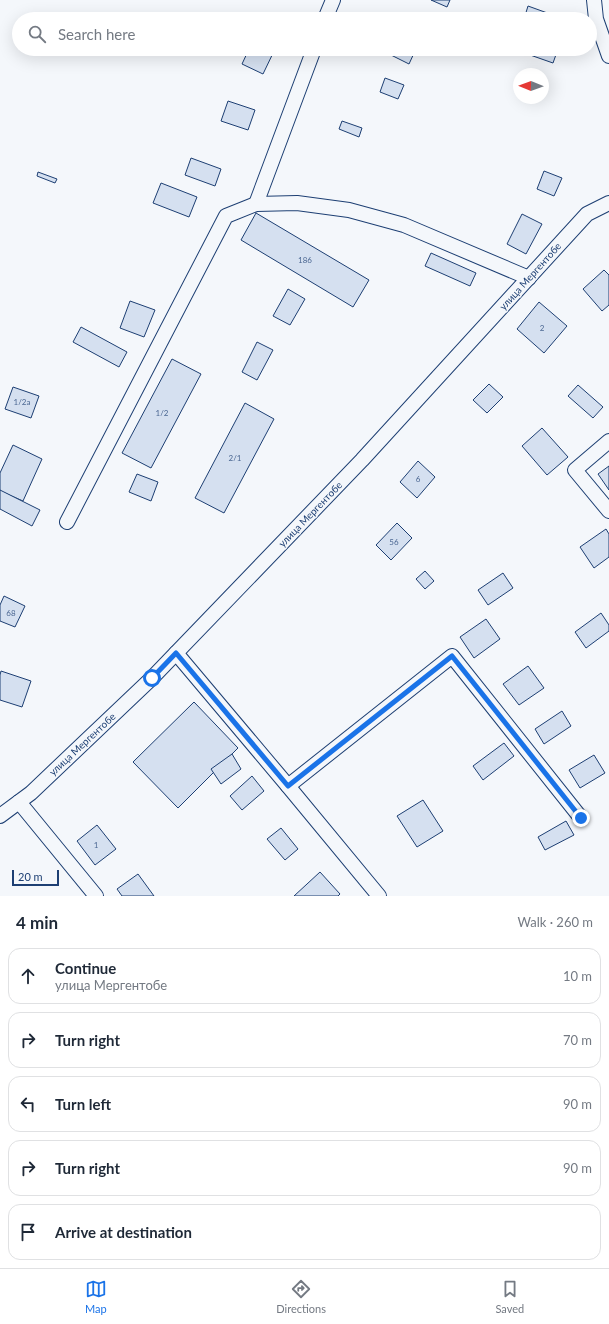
<!DOCTYPE html>
<meta charset="utf-8">
<style>
body{margin:0;font-family:Lato,sans-serif;background:#f6f6f7;color:#1f2937}
.compass{position:absolute;left:513px;top:68px;width:36px;height:36px;border-radius:50%;background:#fff;box-shadow:0 4px 16px #0002;rotate:271deg}
.scale{position:absolute;left:12px;bottom:10px;width:47px;box-sizing:border-box;padding-left:4px;border:2px solid #1d3f73;border-top:0;font-size:11px;line-height:14px;white-space:nowrap;color:#1d3f73;-webkit-text-stroke:3px #f4f7fb;paint-order:stroke}
.stop{position:absolute;width:12px;height:12px;margin:-9px;border:3px solid #1a73e8;border-radius:50%;background:#fff}
.stop.end{background:#1a73e8;border-color:#fff;box-shadow:0 1px 4px #0008}
.list{margin:0;padding:0;list-style:none}
h2{display:flex;justify-content:space-between;align-items:center;height:52px;margin:0;padding:0 16px;font-size:17px}
h2 small{font-size:13px;font-weight:400;color:#747a83}
.list li{display:grid;grid-template-columns:26px 1fr auto;gap:12px;align-items:center;box-sizing:border-box;height:56px;margin:0 8px 8px;padding:0 8px;border:1px solid #e0e1e3;border-radius:12px}
.list b{display:block;font-size:15px;white-space:nowrap}
.list p{margin:0;font-size:13px;white-space:nowrap;color:#747a83}
.list em{font-size:13px;font-style:normal;color:#747a83}
.icon{flex:none;width:22px;height:22px;fill:none;stroke:currentColor;stroke-width:2;stroke-linecap:round;stroke-linejoin:round}
.map{position:relative;flex:none;width:609px;height:896px;overflow:hidden}
.search{position:absolute;background:#fff;box-shadow:0 4px 16px #0002;left:12px;right:12px;top:12px;height:44px;display:flex;align-items:center;gap:10px;box-sizing:border-box;padding:0 14px;border-radius:22px;color:#747a83;font-size:15px}
.sheet{height:372px;background:#fff}
nav{display:flex;justify-content:space-around;align-items:center;box-sizing:border-box;height:56px;border-top:1px solid #e0e1e3;background:#fff;font-size:11px;color:#747a83}
nav a{display:grid;justify-items:center;gap:2px}
nav .on{color:#1a73e8}
.map>svg:first-child{display:block}
.building{fill:#d5e0f0;stroke:#1d3f73}
.lines{fill:none;stroke-linecap:round;stroke-linejoin:round}
.street-casing{stroke:#1d3f73;stroke-width:16}
.street{stroke:#f4f7fb;stroke-width:14}
.route{stroke:#1a73e8;stroke-width:5}
.labels{text-anchor:middle;dominant-baseline:central;stroke-width:3;stroke-linejoin:round;paint-order:stroke}
.number-label{font-size:8px;fill:#4b6792}
.street-label{font-size:10px;fill:#1d3f73;stroke:#f4f7fb}
</style>
<div class="map">
<svg width="609" height="896" viewBox="0 0 609 896">
<rect width="100%" height="100%" fill="#f4f7fb"/>
<g class="building">
<path d="M431,0h19l-3,7z"/>
<path d="M528,6l36,13h-40z"/>
<path d="M249,49h26l-12,25 -21,-10z"/>
<path d="M379,49h31l5,2 -6,13z"/>
<path d="M513,49h45l-5,14z"/>
<path d="M385,78l19,7 -6,14 -18,-7z"/>
<path d="M228,101l27,9 -7,20 -27,-9z"/>
<path d="M342,121l20,7 -3,9 -20,-8z"/>
<path d="M191,158l30,11 -6,17 -30,-11z"/>
<path d="M544,171l18,7 -8,18 -17,-7z"/>
<path d="M38,172l19,7 -2,4 -18,-7z"/>
<path d="M161,183l36,14 -8,20 -36,-14z"/>
<path d="M256,213l113,67 -16,27 -112,-67z"/>
<path d="M522,214l20,10 -16,30 -19,-10z"/>
<path d="M431,253l45,20 -6,13 -45,-20z"/>
<path d="M604,270l5,5v30l-7,6 -19,-22z"/>
<path d="M288,289l17,10 -15,26 -17,-9z"/>
<path d="M130,301l25,9 -11,27 -24,-9z"/>
<path d="M539,302l28,24 -23,27 -27,-24z"/>
<path d="M81,327l46,25 -8,15 -46,-25z"/>
<path d="M257,342l16,8 -16,30 -15,-8z"/>
<path d="M172,359l29,15 -50,94 -29,-15z"/>
<path d="M489,384l14,13 -16,16 -14,-13z"/>
<path d="M578,385l25,22 -10,11 -25,-22z"/>
<path d="M13,387l26,9 -8,22 -26,-9z"/>
<path d="M245,403l29,16 -50,94 -29,-15z"/>
<path d="M542,428l26,29 -21,18 -25,-29z"/>
<path d="M13,445l29,14 -19,42 -23,-10v-18z"/>
<path d="M418,461l17,16 -18,21 -17,-16z"/>
<path d="M609,466v24l-11,-16z"/>
<path d="M137,474l21,8 -7,19 -22,-9z"/>
<path d="M0,490l40,20 -8,16 -32,-17z"/>
<path d="M397,523l15,15 -21,22 -15,-15z"/>
<path d="M606,529l3,5v23l-15,11 -14,-21z"/>
<path d="M425,571l9,10 -9,8 -9,-10z"/>
<path d="M503,573l10,15 -25,17 -10,-15z"/>
<path d="M4,596l21,10 -10,21 -15,-6v-16z"/>
<path d="M601,613l8,12v6l-23,17 -11,-16z"/>
<path d="M486,619l14,20 -26,19 -14,-21z"/>
<path d="M528,666l16,22 -25,17 -16,-21z"/>
<path d="M1,671l30,10 -9,26 -22,-7v-25z"/>
<path d="M194,702l44,46 -60,60 -45,-46z"/>
<path d="M562,711l9,15 -27,18 -9,-15z"/>
<path d="M504,743l10,13 -31,24 -10,-14z"/>
<path d="M232,754l9,15 -20,15 -10,-15z"/>
<path d="M594,755l11,18 -25,15 -11,-18z"/>
<path d="M252,776l12,15 -22,19 -12,-14z"/>
<path d="M423,800l20,31 -26,16 -20,-31z"/>
<path d="M566,821l8,14 -29,15 -7,-13z"/>
<path d="M97,825l19,24 -21,16 -18,-24z"/>
<path d="M281,828l17,21 -13,11 -18,-21z"/>
<path d="M320,872l20,22 -2,2h-44z"/>
<path d="M138,874l16,22h-32l-5,-7z"/>
</g>
<g class="lines">
<g class="street-casing">
<g id="street">
<path d="M594,0l2,19 13,37"/>
<path d="M325,19l8,-19"/>
<path d="M256,204l58,-155"/>
<path d="M609,441l-34,29 34,41"/>
<path d="M67,522l159,-306 30,-12 41,-1 52,7 55,15 125,53"/>
<path d="M176,653l112,133 91,110"/>
<path d="M288,786l164,-130 129,162"/>
<path d="M19,802l77,94"/>
<path d="M0,816l31,-23 121,-115 210,-218 225,-246 22,-11"/>
</g>
</g>
<use href="#street" class="street"/>
</g>
<g class="lines">
<path class="route" d="M152,678l24,-25 112,133 164,-130 129,162"/>
</g>
<g class="labels">
<g class="number-label">
<text x="305" y="260">186</text>
<text x="542" y="328">2</text>
<text x="22" y="402">1/2а</text>
<text x="162" y="413">1/2</text>
<text x="235" y="458">2/1</text>
<text x="418" y="479">6</text>
<text x="394" y="542">56</text>
<text x="11" y="613">68</text>
<text x="96" y="845">1</text>
</g>
<g class="street-label">
<text transform="translate(530 276) rotate(-48)">улица Мергентобе</text>
<text transform="translate(310 514) rotate(-46)">улица Мергентобе</text>
<text transform="translate(82 744) rotate(-43)">улица Мергентобе</text>
</g>
</g>
</svg>
<svg class="compass" viewBox="-18 -18 36 36"><path d="M0-13l5 13h-10z" fill="#e53935"/><path d="M0 13l5-13h-10z" fill="#747a83"/></svg>
<div class="scale">20 m</div>
<div class="stop" style="left:152px;top:678px"></div>
<div class="stop end" style="left:581px;top:818px"></div>
<div class="search"><svg class="icon" aria-label="search" viewBox="0 0 24 24"><circle cx="10" cy="10" r="6"/><path d="M15 15l6 6"/></svg>Search here</div>
</div>
<section class="sheet">
<h2>4 min<small>Walk · 260 m</small></h2>
<ul class="list">
<li><svg class="icon" aria-label="ahead" viewBox="0 0 24 24"><path d="M12 20V5M6 11l6-6 6 6"/></svg><div><b>Continue</b><p>улица Мергентобе</p></div><em>10 m</em></li>
<li><svg class="icon" aria-label="right" viewBox="0 0 24 24"><path d="M7 20v-9h11M14 6l5 5-5 5"/></svg><div><b>Turn right</b></div><em>70 m</em></li>
<li><svg class="icon" aria-label="left" viewBox="0 0 24 24"><path d="M17 20v-9H6M10 6l-5 5 5 5"/></svg><div><b>Turn left</b></div><em>90 m</em></li>
<li><svg class="icon" aria-label="right" viewBox="0 0 24 24"><path d="M7 20v-9h11M14 6l5 5-5 5"/></svg><div><b>Turn right</b></div><em>90 m</em></li>
<li><svg class="icon" aria-label="arrive" viewBox="0 0 24 24"><path d="M6 21V4h12l-3 4 3 4H6"/></svg><div><b>Arrive at destination</b></div></li>
</ul>
</section>
<nav>
<a class="on"><svg class="icon" aria-label="map" viewBox="0 0 24 24"><path d="M3 6l6-2 6 2 6-2v14l-6 2-6-2-6 2zM9 4v14M15 6v14"/></svg>Map</a>
<a><svg class="icon" aria-label="directions" viewBox="0 0 24 24"><path d="M12 3l9 9-9 9-9-9zM9 14v-3h6M13 9l2 2-2 2"/></svg>Directions</a>
<a><svg class="icon" aria-label="saved" viewBox="0 0 24 24"><path d="M7 4h10v16l-5-4-5 4z"/></svg>Saved</a>
</nav>
